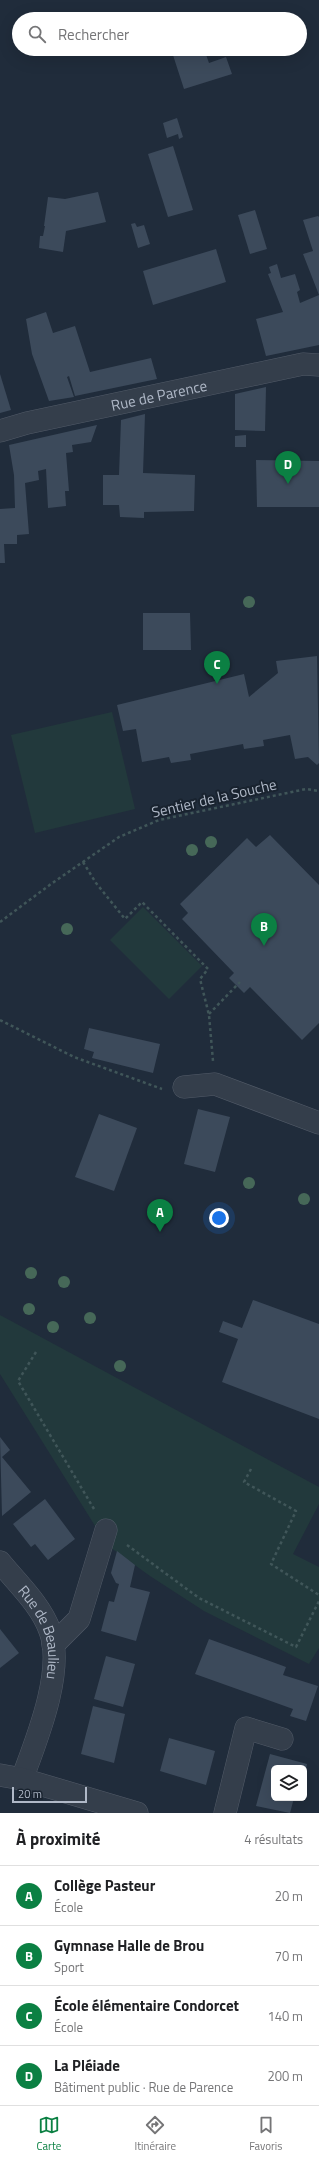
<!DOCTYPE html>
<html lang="fr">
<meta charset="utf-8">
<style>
body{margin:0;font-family:"Titillium Web",sans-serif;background:#f2f2f2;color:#202124}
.controls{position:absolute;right:12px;bottom:12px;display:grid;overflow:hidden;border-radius:6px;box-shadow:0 4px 16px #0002}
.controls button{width:36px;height:36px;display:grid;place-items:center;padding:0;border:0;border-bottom:1px solid #e0e0e0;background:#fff;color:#202124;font:20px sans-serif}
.scale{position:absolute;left:12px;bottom:10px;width:75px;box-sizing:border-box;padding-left:4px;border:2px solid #afb8c7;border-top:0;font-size:11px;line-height:14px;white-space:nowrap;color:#afb8c7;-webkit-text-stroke:3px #19232f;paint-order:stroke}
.you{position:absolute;left:219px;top:1218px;width:14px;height:14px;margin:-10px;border:3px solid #fff;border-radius:50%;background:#1a73e8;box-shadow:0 0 0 6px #1a73e833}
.badge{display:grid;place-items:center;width:26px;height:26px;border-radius:50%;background:#0b8043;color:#fff;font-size:13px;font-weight:700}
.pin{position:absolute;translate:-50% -33px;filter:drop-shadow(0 1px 2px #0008)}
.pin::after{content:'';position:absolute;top:21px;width:14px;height:12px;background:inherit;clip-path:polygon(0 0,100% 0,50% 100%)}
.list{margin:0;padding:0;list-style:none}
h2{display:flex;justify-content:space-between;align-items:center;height:52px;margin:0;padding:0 16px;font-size:17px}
h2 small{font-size:13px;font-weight:400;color:#757577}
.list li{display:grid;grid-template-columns:26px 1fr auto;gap:12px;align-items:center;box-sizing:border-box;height:60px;padding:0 16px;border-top:1px solid #e0e0e0}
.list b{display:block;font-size:15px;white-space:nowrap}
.list p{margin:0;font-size:13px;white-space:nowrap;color:#757577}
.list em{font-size:13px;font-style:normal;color:#757577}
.icon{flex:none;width:22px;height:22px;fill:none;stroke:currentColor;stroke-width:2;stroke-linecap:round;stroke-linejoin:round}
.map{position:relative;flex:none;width:319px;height:1813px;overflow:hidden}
.search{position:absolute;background:#fff;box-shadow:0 4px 16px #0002;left:12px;right:12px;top:12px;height:44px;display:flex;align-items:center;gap:10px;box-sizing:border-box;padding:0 14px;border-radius:22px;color:#757577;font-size:15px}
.sheet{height:292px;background:#fff}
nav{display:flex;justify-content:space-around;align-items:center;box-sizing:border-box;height:56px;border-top:1px solid #e0e0e0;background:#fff;font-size:11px;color:#757577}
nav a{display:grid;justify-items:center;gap:2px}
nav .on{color:#0b8043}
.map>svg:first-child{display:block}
.green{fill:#22393c}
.building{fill:#3c4a5b}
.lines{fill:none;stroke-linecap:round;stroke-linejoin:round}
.minor-casing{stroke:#525b68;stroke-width:23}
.path{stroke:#405659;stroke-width:2.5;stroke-dasharray:3 3;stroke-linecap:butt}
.minor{stroke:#343e4b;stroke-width:22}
.tree{fill:#466858}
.labels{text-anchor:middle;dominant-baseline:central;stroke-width:4;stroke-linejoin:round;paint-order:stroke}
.street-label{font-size:15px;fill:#afb8c7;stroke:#19232f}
</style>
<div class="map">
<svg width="319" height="1813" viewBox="0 0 319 1813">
<rect width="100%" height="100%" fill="#202c3b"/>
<g class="green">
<path d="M112,712l23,97 -100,24 -24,-98z"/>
<path d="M143,907l59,59 -33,33 -59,-59z"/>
<path d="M0,1315l319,172v17l-26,50 26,13v81l-10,16 -105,-53 -54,-35 -43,-31 -107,-171z"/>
</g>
<g class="building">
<path d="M171,49h33l5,14 17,-6 6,17 -48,15z"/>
<path d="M177,118l6,19 -4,2 -1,-5 -11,4 -4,-15z"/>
<path d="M173,146l20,64 -25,7 -20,-63z"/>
<path d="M98,192l8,30 -40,9 -3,21 -24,-4 1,-12h3l2,-10h-1l4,-29 17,2z"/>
<path d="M255,210l12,39 -17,5 -12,-39z"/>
<path d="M318,216l1,1v78l-16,-41 10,-3 -10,-31z"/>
<path d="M135,223l2,4 7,-2 6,19 -12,4 -7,-24z"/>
<path d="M216,249l10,33 -73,23 -10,-34z"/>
<path d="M277,264l4,14 14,-4 5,16 -3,2 3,11 19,-8v50l-53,11 -10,-37 27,-7 -15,-38 3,-1 -2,-6z"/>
<path d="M46,312l7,21 22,-7 15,46 61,-14 6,21 -82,17 -6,-20 -2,1 7,20 -25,4 -17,-47 -6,-35z"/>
<path d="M0,374l11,36 -11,3z"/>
<path d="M266,387l-1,44 -30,-1v-36z"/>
<path d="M145,414l-2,59 52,2 -1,36 -50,1v6l-24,-1 -1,-12h-16v-30h16l2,-55z"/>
<path d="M97,425l-6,17 -19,3 1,7 -7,1 3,38h-4l1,15 -18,2 -2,-39 -8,2 1,9 -14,3 4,51 -12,1v9h-13l1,19h-5v-54l15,-1 -1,-33 -5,-30z"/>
<path d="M246,435v12h-11v-11z"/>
<path d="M256,460l63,1v46h-62z"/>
<path d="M143,613h47l1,37h-48z"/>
<path d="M317,656l2,107 -2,2 -9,-8 -13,2 -5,-24 -27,5 1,6 -20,3 -1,-5 -53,10 1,6 -20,3 -2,-6 -27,5 -6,-33 -13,2 -6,-26 127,-31 5,23 29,-24 -2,-12z"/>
<path d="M270,835l49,50v138l-17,17 -52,-53 -6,6 -15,-15 5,-5 -52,-54 6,-6 -8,-9 67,-66 9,9z"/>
<path d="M89,1028l71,16 -7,29 -61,-15 2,-6 -10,-3z"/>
<path d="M198,1109l32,8 -15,55 -31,-8z"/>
<path d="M99,1114l38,14 -23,63 -39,-14z"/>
<path d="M253,1300l66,24v95l-97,-37 16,-43 -19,-7 4,-11 19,7z"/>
<path d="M0,1437l10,13 -8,7 29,35 -29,24z"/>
<path d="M45,1499l30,40 -27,21 -13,-16 -4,3 -18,-23z"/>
<path d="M117,1551l18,14 -5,22 20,5 -14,49 -35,-10 8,-30 5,1 5,-18 -3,-1 -5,-10z"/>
<path d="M0,1629l19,24 -19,15z"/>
<path d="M209,1639l77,28 -3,8 35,11 -12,35 -16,-5 3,-7 -98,-35z"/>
<path d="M106,1656l29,8 -12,43 -29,-8z"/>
<path d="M93,1706l32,8 -11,49 -33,-9z"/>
<path d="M169,1738l46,13 -9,34 -46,-14z"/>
<path d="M270,1754l37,10 -2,12 -1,-8h-30v30h20l-4,15 -34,-7z"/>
</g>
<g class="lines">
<g class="minor-casing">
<g id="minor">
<path id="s1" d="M0,431l27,-8 276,-59 16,1"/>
<path d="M184,1087l31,-3 104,39"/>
<path id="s2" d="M0,1562c17,21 41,43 50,69 15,40 -14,110 -28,148"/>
<path d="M53,1645l26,-26 27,-89"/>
<path d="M0,1775l22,4 115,34"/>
<path d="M225,1813l21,-85 36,11"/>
</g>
</g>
<g class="path">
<path d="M83,862l13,21 29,36 17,-17 66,67 -8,10 9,36 4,46"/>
<path d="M0,922l51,-38 68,-47 40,-17 147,-31 13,2"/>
<path d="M209,1014l31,-32"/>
<path d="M0,1020l74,37 88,32"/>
<path d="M36,1352l-18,29 76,128"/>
<path d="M251,1469l-7,13 52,29 -25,53 48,31"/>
<path d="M127,1545l72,53 97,49 23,-46"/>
</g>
<use href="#minor" class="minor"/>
</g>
<g class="tree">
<circle cx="249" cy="602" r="6"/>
<circle cx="211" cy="842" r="6"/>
<circle cx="192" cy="850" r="6"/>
<circle cx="67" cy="929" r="6"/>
<circle cx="249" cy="1183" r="6"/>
<circle cx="304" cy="1199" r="6"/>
<circle cx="31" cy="1273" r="6"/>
<circle cx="64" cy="1282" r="6"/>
<circle cx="29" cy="1309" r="6"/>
<circle cx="90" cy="1318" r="6"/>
<circle cx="53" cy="1327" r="6"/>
<circle cx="120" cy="1366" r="6"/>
</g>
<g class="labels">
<g class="street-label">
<text stroke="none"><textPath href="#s1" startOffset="163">Rue de Parence</textPath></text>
<text transform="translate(214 798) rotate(-13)">Sentier de la Souche</text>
<text stroke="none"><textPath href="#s2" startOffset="84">Rue de Beaulieu</textPath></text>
</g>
</g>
</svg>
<div class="controls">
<button><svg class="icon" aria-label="layers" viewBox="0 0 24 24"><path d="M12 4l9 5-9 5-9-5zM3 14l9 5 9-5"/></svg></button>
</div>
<div class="scale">20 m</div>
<div class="you"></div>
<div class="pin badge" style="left:160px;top:1232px">A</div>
<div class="pin badge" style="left:264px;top:946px">B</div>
<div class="pin badge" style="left:217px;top:684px">C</div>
<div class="pin badge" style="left:288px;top:484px">D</div>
<div class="search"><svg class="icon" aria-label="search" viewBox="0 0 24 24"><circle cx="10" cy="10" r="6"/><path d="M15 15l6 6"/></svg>Rechercher</div>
</div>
<section class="sheet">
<h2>À proximité<small>4 résultats</small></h2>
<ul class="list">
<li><span class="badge">A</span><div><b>Collège Pasteur</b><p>École</p></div><em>20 m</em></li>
<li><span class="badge">B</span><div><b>Gymnase Halle de Brou</b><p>Sport</p></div><em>70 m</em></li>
<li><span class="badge">C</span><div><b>École élémentaire Condorcet</b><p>École</p></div><em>140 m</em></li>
<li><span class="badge">D</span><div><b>La Pléiade</b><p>Bâtiment public · Rue de Parence</p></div><em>200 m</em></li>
</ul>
</section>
<nav>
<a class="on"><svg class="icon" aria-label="map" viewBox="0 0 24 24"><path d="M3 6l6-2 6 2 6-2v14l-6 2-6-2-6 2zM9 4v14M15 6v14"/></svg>Carte</a>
<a><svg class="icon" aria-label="directions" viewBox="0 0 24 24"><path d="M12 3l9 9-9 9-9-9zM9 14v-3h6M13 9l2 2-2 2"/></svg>Itinéraire</a>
<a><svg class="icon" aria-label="saved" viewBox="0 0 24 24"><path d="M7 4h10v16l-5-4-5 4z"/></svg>Favoris</a>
</nav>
